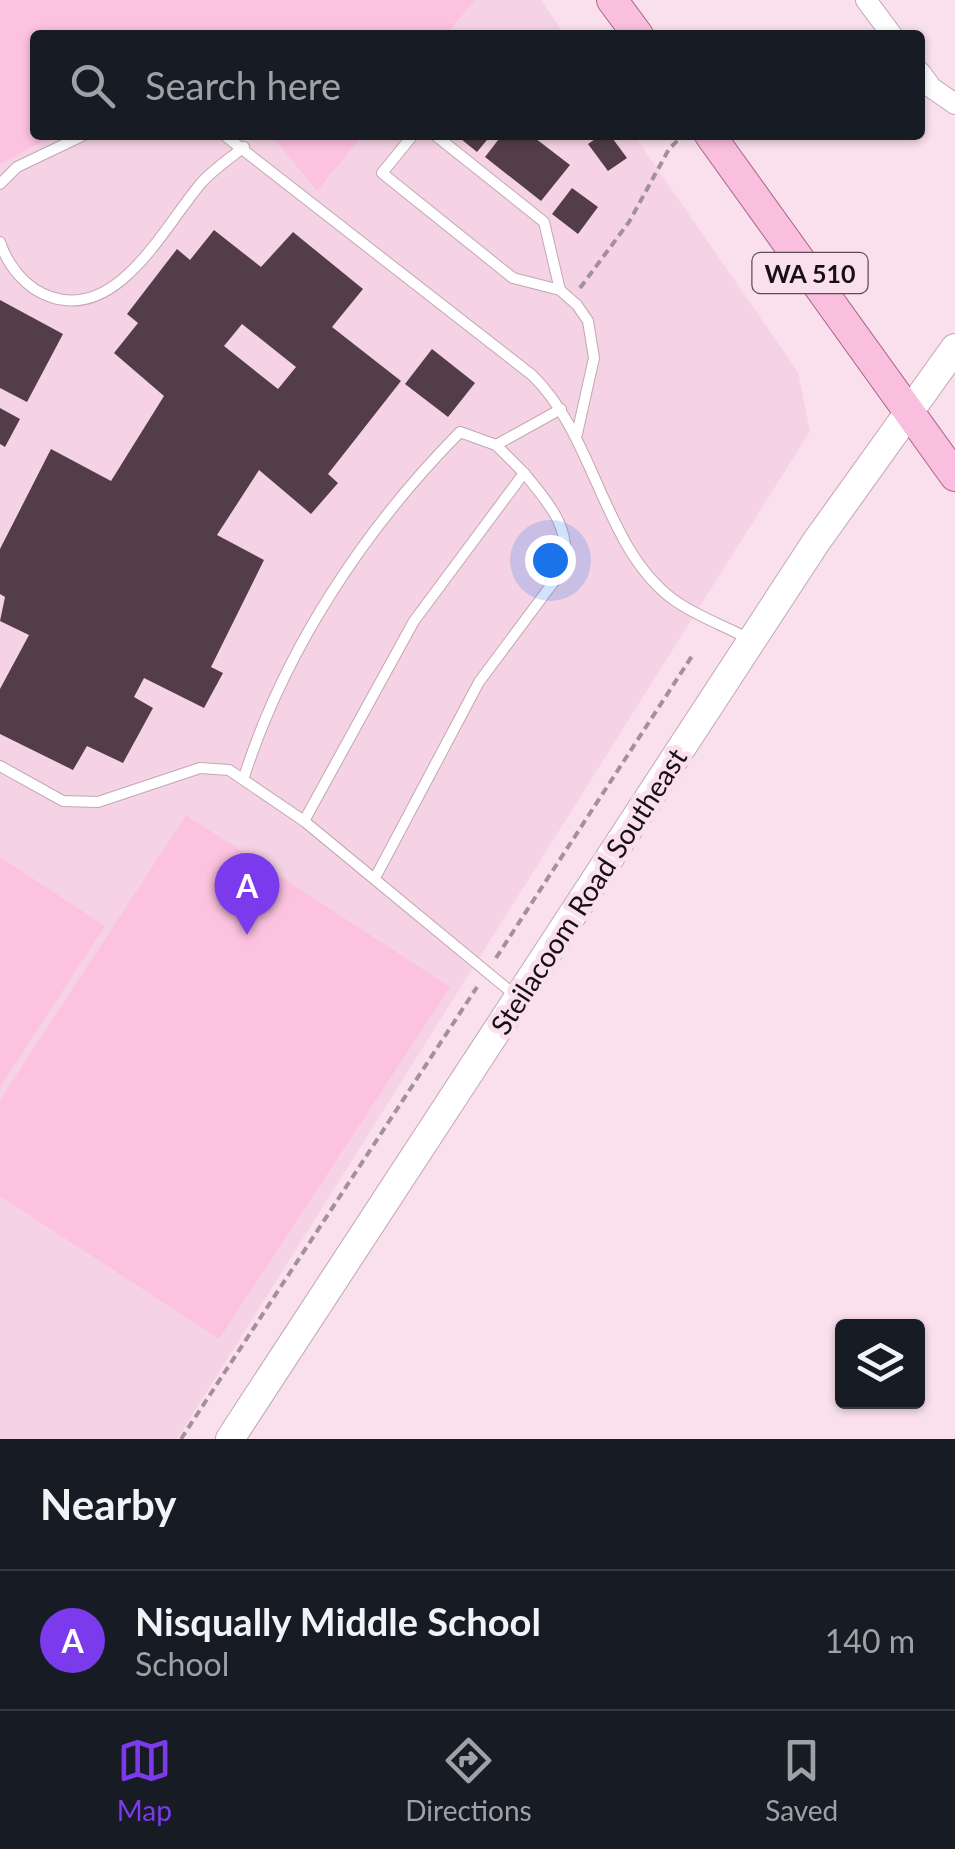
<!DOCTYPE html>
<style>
body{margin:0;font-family:Lato,sans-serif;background:#20242c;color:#f1f3f6}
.controls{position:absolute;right:30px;bottom:30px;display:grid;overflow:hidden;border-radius:10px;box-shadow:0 2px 8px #0004}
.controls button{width:90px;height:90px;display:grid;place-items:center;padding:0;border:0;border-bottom:2px solid #363941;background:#171b24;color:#f1f3f6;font:50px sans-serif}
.you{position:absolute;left:550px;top:560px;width:35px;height:35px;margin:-25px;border:8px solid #fff;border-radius:50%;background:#1a73e8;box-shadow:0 0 0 15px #1a73e833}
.badge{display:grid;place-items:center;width:65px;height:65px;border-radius:50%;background:#7c3aed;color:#fff;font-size:32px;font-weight:700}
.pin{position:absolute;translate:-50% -82px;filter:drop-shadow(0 2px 5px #0008)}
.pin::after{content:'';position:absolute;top:52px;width:35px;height:30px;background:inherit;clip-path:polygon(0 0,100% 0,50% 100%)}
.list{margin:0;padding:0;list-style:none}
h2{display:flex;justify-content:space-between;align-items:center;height:130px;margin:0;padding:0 40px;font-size:42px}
h2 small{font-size:32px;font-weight:400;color:#9ea1a6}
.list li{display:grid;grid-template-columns:65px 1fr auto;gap:30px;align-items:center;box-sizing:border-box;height:140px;padding:0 40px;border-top:2px solid #363941}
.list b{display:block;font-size:38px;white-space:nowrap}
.list p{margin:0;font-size:32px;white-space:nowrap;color:#9ea1a6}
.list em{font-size:32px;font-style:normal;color:#9ea1a6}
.icon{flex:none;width:55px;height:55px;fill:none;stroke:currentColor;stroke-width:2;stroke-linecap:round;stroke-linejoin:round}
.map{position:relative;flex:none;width:955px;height:1439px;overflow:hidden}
.search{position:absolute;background:#171b24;box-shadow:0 2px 8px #0004;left:30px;right:30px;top:30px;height:110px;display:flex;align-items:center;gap:25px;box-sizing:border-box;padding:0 35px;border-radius:10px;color:#9ea1a6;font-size:38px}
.sheet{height:270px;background:#171b24}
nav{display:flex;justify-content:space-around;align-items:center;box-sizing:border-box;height:140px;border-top:2px solid #363941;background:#171b24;font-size:28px;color:#9ea1a6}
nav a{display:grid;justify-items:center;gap:5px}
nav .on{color:#7c3aed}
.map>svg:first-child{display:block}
.built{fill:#f6d3e4}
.green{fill:#fcc2df}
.building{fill:#533d48;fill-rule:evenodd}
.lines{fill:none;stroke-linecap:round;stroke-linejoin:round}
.lane-casing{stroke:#c1a7b3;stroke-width:12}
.street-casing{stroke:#c1a7b3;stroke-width:22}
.secondary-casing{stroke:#c1a7b3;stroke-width:30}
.primary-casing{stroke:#a86589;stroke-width:32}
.path{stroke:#a4909a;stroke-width:4;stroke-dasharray:8 5;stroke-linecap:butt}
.lane{stroke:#fff;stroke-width:10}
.street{stroke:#fff;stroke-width:20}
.secondary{stroke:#fff;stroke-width:28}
.primary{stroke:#fabede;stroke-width:30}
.labels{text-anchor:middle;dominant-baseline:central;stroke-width:10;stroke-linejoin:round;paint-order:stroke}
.shield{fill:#fadfec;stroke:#5c4d55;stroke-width:2.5}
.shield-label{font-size:25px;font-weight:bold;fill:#180f14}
.street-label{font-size:28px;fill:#180f14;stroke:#fadfec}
</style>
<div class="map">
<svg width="955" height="1439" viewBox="0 0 955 1439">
<rect width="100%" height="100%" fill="#fadfec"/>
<g class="built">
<path d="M475,0h66l24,35h-119z"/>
<path d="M52,135h219l46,55 46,-55h271l164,237 12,59 -633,1008h-177v-1276z"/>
</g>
<g class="green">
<path d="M0,0h475l-29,35h-411v100h20l-55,29z"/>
<path d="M271,135h92l-46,56z"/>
<path d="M186,815l264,172 -231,352 -219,-143v-96z"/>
<path d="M0,857l105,69 -105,161z"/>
</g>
<g class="building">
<path d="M456,135h35l-14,17z"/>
<path d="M502,135h29l39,30 -29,36 -56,-44z"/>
<path d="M601,135h9l17,23 -19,13 -20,-27z"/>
<path d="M572,188l26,19 -20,27 -26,-20z"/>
<path d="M214,230l47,37 32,-35 70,57 -31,38 69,54 -73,93 10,9 -27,31 -52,-44 -42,65 47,25 -53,107 12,6 -19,35 -60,-30 -10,19 19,11 -30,55 -36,-17 -14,24 -73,-36v-45l29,-54 -29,-14 5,-24 -5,-3v-45l51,-100 60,32 53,-85 -50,-43 24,-30 -11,-9 50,-65 13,11zM242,324l54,43 -18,22 -54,-43z"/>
<path d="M0,300l63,34 -36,68 -27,-14z"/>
<path d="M432,349l43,34 -27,34 -43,-33z"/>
<path d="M0,408l20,11 -15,28 -5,-3z"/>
</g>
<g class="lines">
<g class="lane-casing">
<g id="lane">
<path d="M224,135l308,240c64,62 71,173 142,225 22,16 51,26 75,39"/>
<path d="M413,135l-31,38 131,105 47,12 17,15 11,16 6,37 -17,76"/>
<path d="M435,135l109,87 16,68"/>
<path d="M0,184l17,-17 67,-32"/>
<path d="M0,242c8,24 26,47 51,55 68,23 114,-72 151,-115 12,-13 28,-24 42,-35"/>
<path d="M496,445l65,-36"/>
<path d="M0,766l63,35 35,1 102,-34 29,2 75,51 212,175"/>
<path d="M244,777c41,-128 121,-249 216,-345l36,13 28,28 -110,148 -110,200"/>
<path d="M375,878l104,-196 85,-114c8,-40 -16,-66 -40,-95"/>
</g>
</g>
<g class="street-casing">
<g id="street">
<path d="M866,0l26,35"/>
<path d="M920,72l12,16 23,16"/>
</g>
</g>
<g class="secondary-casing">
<path id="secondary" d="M230,1439l586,-897 139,-194"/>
</g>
<g class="primary-casing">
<g id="primary">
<path d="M612,0l26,35"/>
<path d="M710,135l245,341"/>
</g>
</g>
<g class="path">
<path d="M580,288l49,-66 40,-73 14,-14"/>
<path d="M496,958l196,-302"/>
<path d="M181,1439l296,-452"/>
</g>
<use href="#lane" class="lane"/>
<use href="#street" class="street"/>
<use href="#secondary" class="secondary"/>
<use href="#primary" class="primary"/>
</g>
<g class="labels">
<rect class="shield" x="752.5" y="253" width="115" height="40" rx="8"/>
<g class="shield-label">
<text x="810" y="273">WA 510</text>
</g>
<g class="street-label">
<text transform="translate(588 891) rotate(-57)">Steilacoom Road Southeast</text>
</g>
</g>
</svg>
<div class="controls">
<button><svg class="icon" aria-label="layers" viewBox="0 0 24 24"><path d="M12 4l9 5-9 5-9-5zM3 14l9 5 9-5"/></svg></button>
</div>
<div class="you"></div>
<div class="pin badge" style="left:247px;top:935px">A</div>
<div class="search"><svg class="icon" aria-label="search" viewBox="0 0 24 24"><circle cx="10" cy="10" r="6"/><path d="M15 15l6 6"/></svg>Search here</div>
</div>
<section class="sheet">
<h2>Nearby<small></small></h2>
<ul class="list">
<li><span class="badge">A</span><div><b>Nisqually Middle School</b><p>School</p></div><em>140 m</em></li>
</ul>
</section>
<nav>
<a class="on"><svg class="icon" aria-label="map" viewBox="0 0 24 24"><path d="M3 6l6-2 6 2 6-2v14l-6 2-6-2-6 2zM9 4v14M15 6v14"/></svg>Map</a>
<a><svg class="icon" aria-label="directions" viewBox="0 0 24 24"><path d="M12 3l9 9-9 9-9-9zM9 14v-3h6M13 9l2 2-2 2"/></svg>Directions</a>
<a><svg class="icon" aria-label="saved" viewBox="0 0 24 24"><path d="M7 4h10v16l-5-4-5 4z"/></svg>Saved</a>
</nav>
